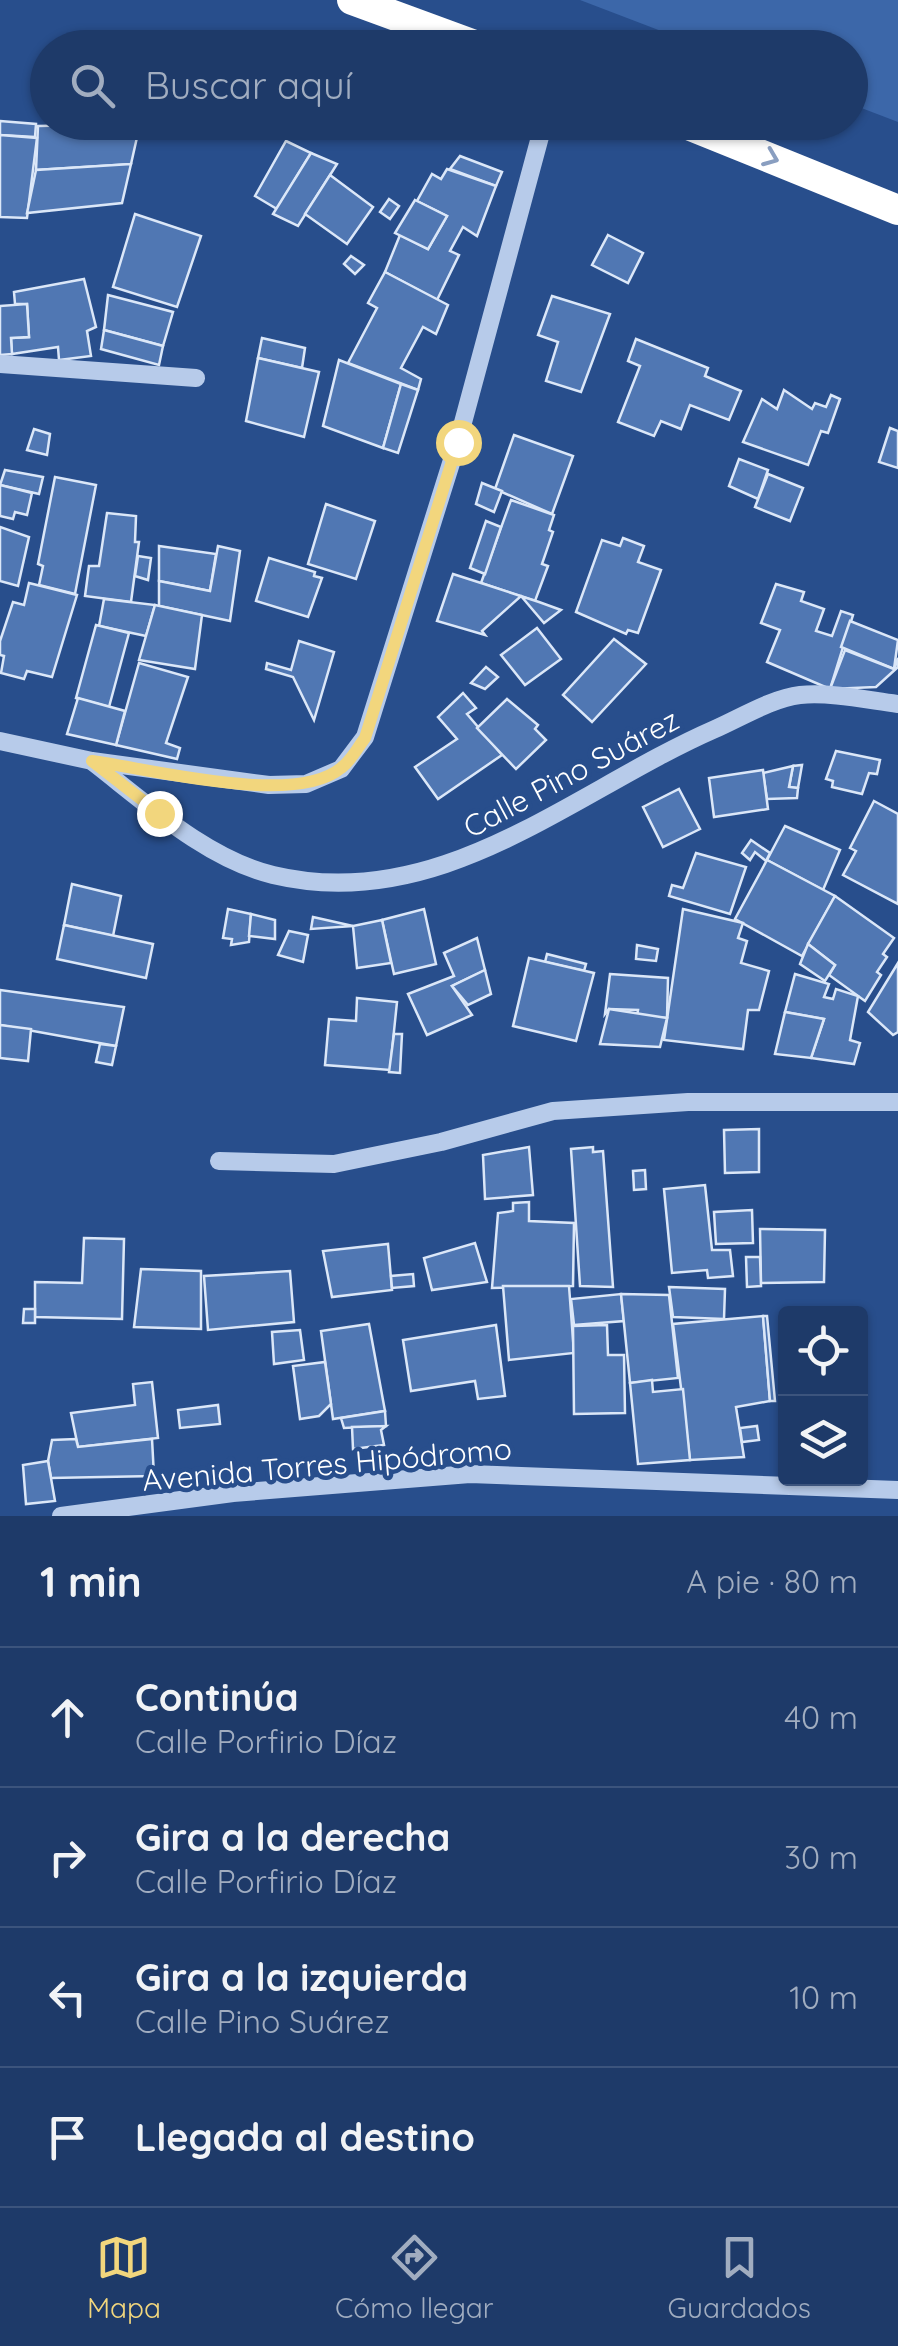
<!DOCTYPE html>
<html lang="es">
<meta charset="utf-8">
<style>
body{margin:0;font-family:Quicksand,sans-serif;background:#26416f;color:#f1f3f6}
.controls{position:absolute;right:30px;bottom:30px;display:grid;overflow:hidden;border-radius:10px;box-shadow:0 2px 8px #0004}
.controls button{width:90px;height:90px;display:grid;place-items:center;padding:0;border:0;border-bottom:2px solid #3c547d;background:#1e3a69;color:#f1f3f6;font:50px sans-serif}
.stop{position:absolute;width:30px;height:30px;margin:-22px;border:8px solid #f2d67d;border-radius:50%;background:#fff}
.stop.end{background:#f2d67d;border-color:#fff;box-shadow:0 2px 10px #0008}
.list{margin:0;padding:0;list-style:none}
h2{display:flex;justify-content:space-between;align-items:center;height:130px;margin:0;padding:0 40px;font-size:42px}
h2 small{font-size:32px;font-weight:400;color:#a1adc0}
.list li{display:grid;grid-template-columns:65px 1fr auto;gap:30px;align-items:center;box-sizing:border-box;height:140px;padding:0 40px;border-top:2px solid #3c547d}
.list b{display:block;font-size:38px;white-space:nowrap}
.list p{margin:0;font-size:32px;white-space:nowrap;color:#a1adc0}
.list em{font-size:32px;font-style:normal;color:#a1adc0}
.icon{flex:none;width:55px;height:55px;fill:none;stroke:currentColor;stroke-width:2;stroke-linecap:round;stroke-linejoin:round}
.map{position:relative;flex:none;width:898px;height:1516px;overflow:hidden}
.search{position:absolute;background:#1e3a69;box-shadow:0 2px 8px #0004;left:30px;right:30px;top:30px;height:110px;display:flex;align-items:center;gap:25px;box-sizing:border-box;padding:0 35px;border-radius:55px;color:#a1adc0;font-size:38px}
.sheet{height:690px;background:#1e3a69}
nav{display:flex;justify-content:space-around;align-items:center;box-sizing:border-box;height:140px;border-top:2px solid #3c547d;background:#1e3a69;font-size:28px;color:#a1adc0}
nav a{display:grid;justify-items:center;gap:5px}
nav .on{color:#f2d67d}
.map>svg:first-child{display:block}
.green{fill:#3c67a9}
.building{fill:#5077b3;stroke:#dbe7f8;stroke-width:2.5}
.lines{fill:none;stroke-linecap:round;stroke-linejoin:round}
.minor{stroke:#b7cbea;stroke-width:18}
.highway{stroke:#fff;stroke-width:30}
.oneway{stroke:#899ec0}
.route{stroke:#f2d67d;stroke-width:12}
.labels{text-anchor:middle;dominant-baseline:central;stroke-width:9;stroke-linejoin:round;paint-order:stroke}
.street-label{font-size:30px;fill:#fff;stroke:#284e8c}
</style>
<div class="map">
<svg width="898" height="1516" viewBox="0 0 898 1516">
<rect width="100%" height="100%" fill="#284e8c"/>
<path class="green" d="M580,0h318v122l-47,-18 -1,-56 -147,-1z"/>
<g class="building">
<path d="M0,121l36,3 -1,13 -35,-2z"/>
<path d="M140,124l-9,40 -95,6 2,-44z"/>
<path d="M0,135l37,3 -10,80 -27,-1z"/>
<path d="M286,141l25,12 -34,56 -22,-13z"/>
<path d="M311,153l26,11 -39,62 -25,-12z"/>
<path d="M460,156l42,16 -6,14 -46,-17z"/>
<path d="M131,164l-9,39 -95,10 9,-43z"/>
<path d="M447,169l49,17 -19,50 -14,-9 -13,24 9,4 -22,45 -52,-28 15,-37 28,14 19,-33 -30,-15 15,-27 9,5z"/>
<path d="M330,175l43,32 -26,37 -42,-30z"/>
<path d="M389,199l10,7 -9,13 -10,-7z"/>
<path d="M415,200l32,16 -19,33 -33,-16z"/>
<path d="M135,214l66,22 -24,71 -64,-20z"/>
<path d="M608,235l35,18 -15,30 -36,-18z"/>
<path d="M351,256l13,9 -9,9 -11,-10z"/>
<path d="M385,272l63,33 -12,29 -13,-7 -22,41 20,11 -3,11 -70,-27 29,-55 -9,-5z"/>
<path d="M84,279l12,48 -9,4 4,25 -32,4 -1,-13 -46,7 -1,-16 18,-1 -2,-33h-12l-1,-12z"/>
<path d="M108,295l65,17 -10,34 -59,-16z"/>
<path d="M552,296l58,18 -29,78 -35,-11 12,-39 -20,-7z"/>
<path d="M27,304l2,33 -18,1 1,16 -12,1v-49z"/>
<path d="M104,330l59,16 -4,19 -58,-16z"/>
<path d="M262,338l43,10 -3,20 -44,-10z"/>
<path d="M636,339l72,29 -3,8 36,15 -12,29 -39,-15 -9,24 -20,-8 -7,15 -36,-14 22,-56 -12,-5z"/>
<path d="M258,358l61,14 -15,65 -58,-16z"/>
<path d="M339,360l62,24 -18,64 -60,-22z"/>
<path d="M401,384l17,6 -20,63 -15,-5z"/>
<path d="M784,390l28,19 3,-6 11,4 5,-12 9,4 -12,34 -7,-2 -13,34 -65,-23 19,-43 15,10z"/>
<path d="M890,428l8,3v37l-19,-6z"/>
<path d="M34,429l16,5 -3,21 -20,-5z"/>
<path d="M514,435l59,21 -21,58 -57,-25z"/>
<path d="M739,459l29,11 -10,29 -29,-13z"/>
<path d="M5,470l38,7 -4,17 -39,-9z"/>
<path d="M768,474l35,14 -13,33 -35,-14z"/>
<path d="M55,477l41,8 -21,109 -36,-9 4,-19 -5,-2z"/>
<path d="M482,483l20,8 -8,21 -18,-8z"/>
<path d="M0,485l32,8 -5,22 -12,-3 -2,7 -13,-3z"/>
<path d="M511,500l43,15 -5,15 4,2 -11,32 6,2 -13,35 -54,-18z"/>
<path d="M326,504l49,17 -19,58 -48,-15z"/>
<path d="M107,513l29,3 -1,26h4l-8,60 -46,-6 4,-30h10z"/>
<path d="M486,521l15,6 -16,47 -15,-6z"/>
<path d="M0,527l29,10 -11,49 -18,-5z"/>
<path d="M623,538l21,8 -6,16 23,8 -23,63 -10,-3 -2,4 -50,-22 26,-72 18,6z"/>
<path d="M159,546l57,8 -6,37 -51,-10z"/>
<path d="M218,546l22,5 -10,70 -71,-15v-25l51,10z"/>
<path d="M138,556l13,2 -3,22 -13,-4z"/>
<path d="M269,558l46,14 -1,4 8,2 -14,39 -52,-16z"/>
<path d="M453,574l28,9 58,19 22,8 -17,13 -23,-27 -39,35 3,4 -48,-14z"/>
<path d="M29,583l48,12 -25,82 -25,-6 -3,8 -23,-6 3,-17 -4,-1v-14l13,-39 11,3z"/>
<path d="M776,584l28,8 -3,9 23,8 -8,22 16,5 9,-25 12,4 -23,74 -63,-27 13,-32 -19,-7z"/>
<path d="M104,599l51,6 -9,31 -47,-10z"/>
<path d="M155,605l47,10 -7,54 -56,-9z"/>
<path d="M850,621l48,19 -4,29 -53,-22z"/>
<path d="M96,625l33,8 -20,74 -33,-9z"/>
<path d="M537,628l24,31 -36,26 -24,-30z"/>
<path d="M614,639l32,25 -54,58 -29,-27z"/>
<path d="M299,641l35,11 -20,68 -21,-43 -27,-8 1,-6 24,7z"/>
<path d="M845,650l49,19 4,-11v9l-22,20 -46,2z"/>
<path d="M139,663l49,14 -22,66 14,5 -3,11 -61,-14z"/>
<path d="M486,667l12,10 -13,12 -14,-6z"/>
<path d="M463,693l13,15 -9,6 35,41 -64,44 -23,-32 42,-28 -19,-22z"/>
<path d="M78,698l47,13 -9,34 -49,-11z"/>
<path d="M507,699l31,26 -3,4 11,11 -30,29 -39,-41z"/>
<path d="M836,751l44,9 -3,14 -8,-1 -7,21 -30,-7 1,-6 -7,-2z"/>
<path d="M802,765l-4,23 -9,-1 4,-21z"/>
<path d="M793,766l-4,21 9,1 -1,10 -30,1 -4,-26z"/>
<path d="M763,770l5,39 -54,8 -5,-39z"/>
<path d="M679,789l21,40 -37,18 -20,-40z"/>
<path d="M874,801l24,13v90l-55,-29 13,-24 -6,-3z"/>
<path d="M785,826l55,24 -17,40 -56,-30z"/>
<path d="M751,840l19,13 -4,8 -11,-9 -5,8 -8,-7z"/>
<path d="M696,853l50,14 -16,47 -61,-18 3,-11 11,3z"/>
<path d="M767,860l68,36 -33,60 -67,-37z"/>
<path d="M72,884l49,12 -8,40 -49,-11z"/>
<path d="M835,896l59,42 -11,16 4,3 -10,15 4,3 -16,26 -36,-26 6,-10 -27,-21z"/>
<path d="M228,909l23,5 -2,28 -18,3 1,-6 -9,-1z"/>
<path d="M424,909l12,55 -42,10 -12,-54z"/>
<path d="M683,909l60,14 -5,15 9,3 -6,22 28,8 -10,39h-11l-5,39 -79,-9z"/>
<path d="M251,914l24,6v19l-26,-3z"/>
<path d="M313,917l40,9 -42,3z"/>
<path d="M382,920l9,43 -34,5 -4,-42z"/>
<path d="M64,925l89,19 -7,34 -89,-19z"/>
<path d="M289,931l19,4 -5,27 -25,-7z"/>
<path d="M477,938l8,32 -33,16 20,29 -45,20 -19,-41 46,-18 -10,-23z"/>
<path d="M808,944l27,21 -10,16 -25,-17z"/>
<path d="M637,945l21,4 -2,12 -20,-2z"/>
<path d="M547,954l39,10 -2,7 -39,-9z"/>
<path d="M529,958l65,15 -18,68 -63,-15z"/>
<path d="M898,963v69l-5,3 -25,-23z"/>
<path d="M485,970l6,24 -23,11 -16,-19z"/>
<path d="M610,974l58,4 -1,40 -30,-2 1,-6 -29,-1 -4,5z"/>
<path d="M795,974l34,10 -5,13 9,2 3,-10 22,7 -8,44 10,3 -6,21 -43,-6 13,-39 -39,-7z"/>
<path d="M0,990l124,17 -8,39 -116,-21z"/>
<path d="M357,998l40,4 -7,68 -65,-5 4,-46 27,2z"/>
<path d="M609,1009l58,9 -7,29 -60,-3z"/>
<path d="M785,1012l39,7 -13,39 -36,-4z"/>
<path d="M0,1025l31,4 -3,32 -28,-3z"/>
<path d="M394,1034h8l-2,39 -11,-1z"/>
<path d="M100,1044l16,2 -4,19 -16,-3z"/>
<path d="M759,1129v43l-34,1 -1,-43z"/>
<path d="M529,1147l4,48 -48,4 -2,-44z"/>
<path d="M593,1147v5l10,-1 10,136 -33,-1 -9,-137z"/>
<path d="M645,1170l1,19 -12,1 -1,-19z"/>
<path d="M705,1185l7,65h18l3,26 -25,2 -1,-8 -35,3 -8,-84z"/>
<path d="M529,1202v19l45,2 -1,63 -81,2 6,-75 15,-2v-8z"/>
<path d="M752,1210l1,33 -37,1 -2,-32z"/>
<path d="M760,1229l65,1 -1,52 -63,1z"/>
<path d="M84,1238l40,1 -2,80 -87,-2v-35l47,1z"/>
<path d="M475,1243l12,39 -55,8 -8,-32z"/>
<path d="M388,1244l4,46 -60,7 -9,-46z"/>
<path d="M746,1257h14l1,29 -14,1z"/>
<path d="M141,1269l60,2v58l-67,-2z"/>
<path d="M290,1271l4,51 -86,8 -4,-54z"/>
<path d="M413,1274l1,12 -22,2 -1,-12z"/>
<path d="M503,1286h66l5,67 -65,7z"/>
<path d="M669,1287l56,2 -1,30 -51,-2z"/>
<path d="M621,1294l3,27 -50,4 -3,-26z"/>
<path d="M621,1294l48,1 9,83 -48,5z"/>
<path d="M24,1309h11v14h-12z"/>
<path d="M763,1316l7,85 -34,6 8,50 -54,3 -17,-136z"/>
<path d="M763,1316h4l8,85h-5z"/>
<path d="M369,1324l16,87 -52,8 -12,-88z"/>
<path d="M496,1325l9,71 -27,3 -3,-18 -64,10 -8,-51z"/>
<path d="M607,1325l1,30h16l1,58 -51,1 -1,-88z"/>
<path d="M300,1330l4,30 -30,4 -2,-32z"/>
<path d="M325,1362l6,42 -12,12 -19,3 -7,-53z"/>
<path d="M652,1380l1,12 30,-3 7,71 -52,4 -8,-81z"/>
<path d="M152,1382l6,56 -80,9 -7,-34 64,-8 -2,-21z"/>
<path d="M218,1405l2,19 -40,4 -2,-18z"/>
<path d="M385,1411l1,15 -42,2 -3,-10z"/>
<path d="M386,1426l-5,4 3,15 -31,4 -1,-22z"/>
<path d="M757,1426l2,14 -17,2 -2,-14z"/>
<path d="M76,1439l2,8 74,-8 2,37 -103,2 -3,-17 4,-21z"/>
<path d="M48,1461l7,40 -29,3 -3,-39z"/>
</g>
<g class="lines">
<g class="minor">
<path d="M0,364l196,14"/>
<path d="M0,741l92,20 177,24 37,-1 35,-15 24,-32 93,-296 86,-319"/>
<path d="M94,763c53,41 113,96 179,112 168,40 300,-84 442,-146 25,-11 58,-31 85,-34 31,-3 67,5 98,9"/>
<path d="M219,1161l115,3 107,-22 112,-31 135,-9h210"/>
<path d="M61,1516l172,-23 237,-19 428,16"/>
</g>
<g class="highway">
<path d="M352,0l131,48"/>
<path d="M681,122l217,88"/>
</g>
</g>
<defs><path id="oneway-chevron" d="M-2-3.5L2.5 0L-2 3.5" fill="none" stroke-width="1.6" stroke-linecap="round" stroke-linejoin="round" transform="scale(2.5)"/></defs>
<use class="oneway" href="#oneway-chevron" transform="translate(771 158) rotate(22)"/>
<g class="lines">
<path class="route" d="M159,813l-67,-52c58,8 203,46 249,7 10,-7 17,-21 24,-30l93,-296"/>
</g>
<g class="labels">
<g class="street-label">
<text transform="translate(571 773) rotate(-28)">Calle Pino Suárez</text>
<text transform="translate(327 1464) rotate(-5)">Avenida Torres Hipódromo</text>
</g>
</g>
</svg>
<div class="controls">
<button><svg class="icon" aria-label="locate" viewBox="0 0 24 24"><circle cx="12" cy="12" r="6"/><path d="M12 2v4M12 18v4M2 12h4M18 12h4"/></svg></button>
<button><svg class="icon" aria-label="layers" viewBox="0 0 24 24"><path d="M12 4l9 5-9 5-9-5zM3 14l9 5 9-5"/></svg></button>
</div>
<div class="stop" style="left:458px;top:442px"></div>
<div class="stop end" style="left:159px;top:813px"></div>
<div class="search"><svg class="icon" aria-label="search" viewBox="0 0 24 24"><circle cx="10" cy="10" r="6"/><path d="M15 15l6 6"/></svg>Buscar aquí</div>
</div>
<section class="sheet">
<h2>1 min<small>A pie · 80 m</small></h2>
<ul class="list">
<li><svg class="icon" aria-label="ahead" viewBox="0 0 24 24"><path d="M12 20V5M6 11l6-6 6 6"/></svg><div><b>Continúa</b><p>Calle Porfirio Díaz</p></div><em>40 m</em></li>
<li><svg class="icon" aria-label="right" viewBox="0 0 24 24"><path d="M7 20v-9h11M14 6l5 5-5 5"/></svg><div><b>Gira a la derecha</b><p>Calle Porfirio Díaz</p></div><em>30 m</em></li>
<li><svg class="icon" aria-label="left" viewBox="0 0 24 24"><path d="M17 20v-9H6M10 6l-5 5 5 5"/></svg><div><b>Gira a la izquierda</b><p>Calle Pino Suárez</p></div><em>10 m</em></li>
<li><svg class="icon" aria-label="arrive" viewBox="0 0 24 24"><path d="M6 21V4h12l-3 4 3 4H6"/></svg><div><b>Llegada al destino</b></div></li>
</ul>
</section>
<nav>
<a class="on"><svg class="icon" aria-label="map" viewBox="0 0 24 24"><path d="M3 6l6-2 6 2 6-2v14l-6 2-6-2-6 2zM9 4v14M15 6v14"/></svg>Mapa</a>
<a><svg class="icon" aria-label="directions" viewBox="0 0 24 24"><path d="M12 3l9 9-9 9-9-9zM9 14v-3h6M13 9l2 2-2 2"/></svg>Cómo llegar</a>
<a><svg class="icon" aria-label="saved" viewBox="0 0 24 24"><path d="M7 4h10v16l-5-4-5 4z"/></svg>Guardados</a>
</nav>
